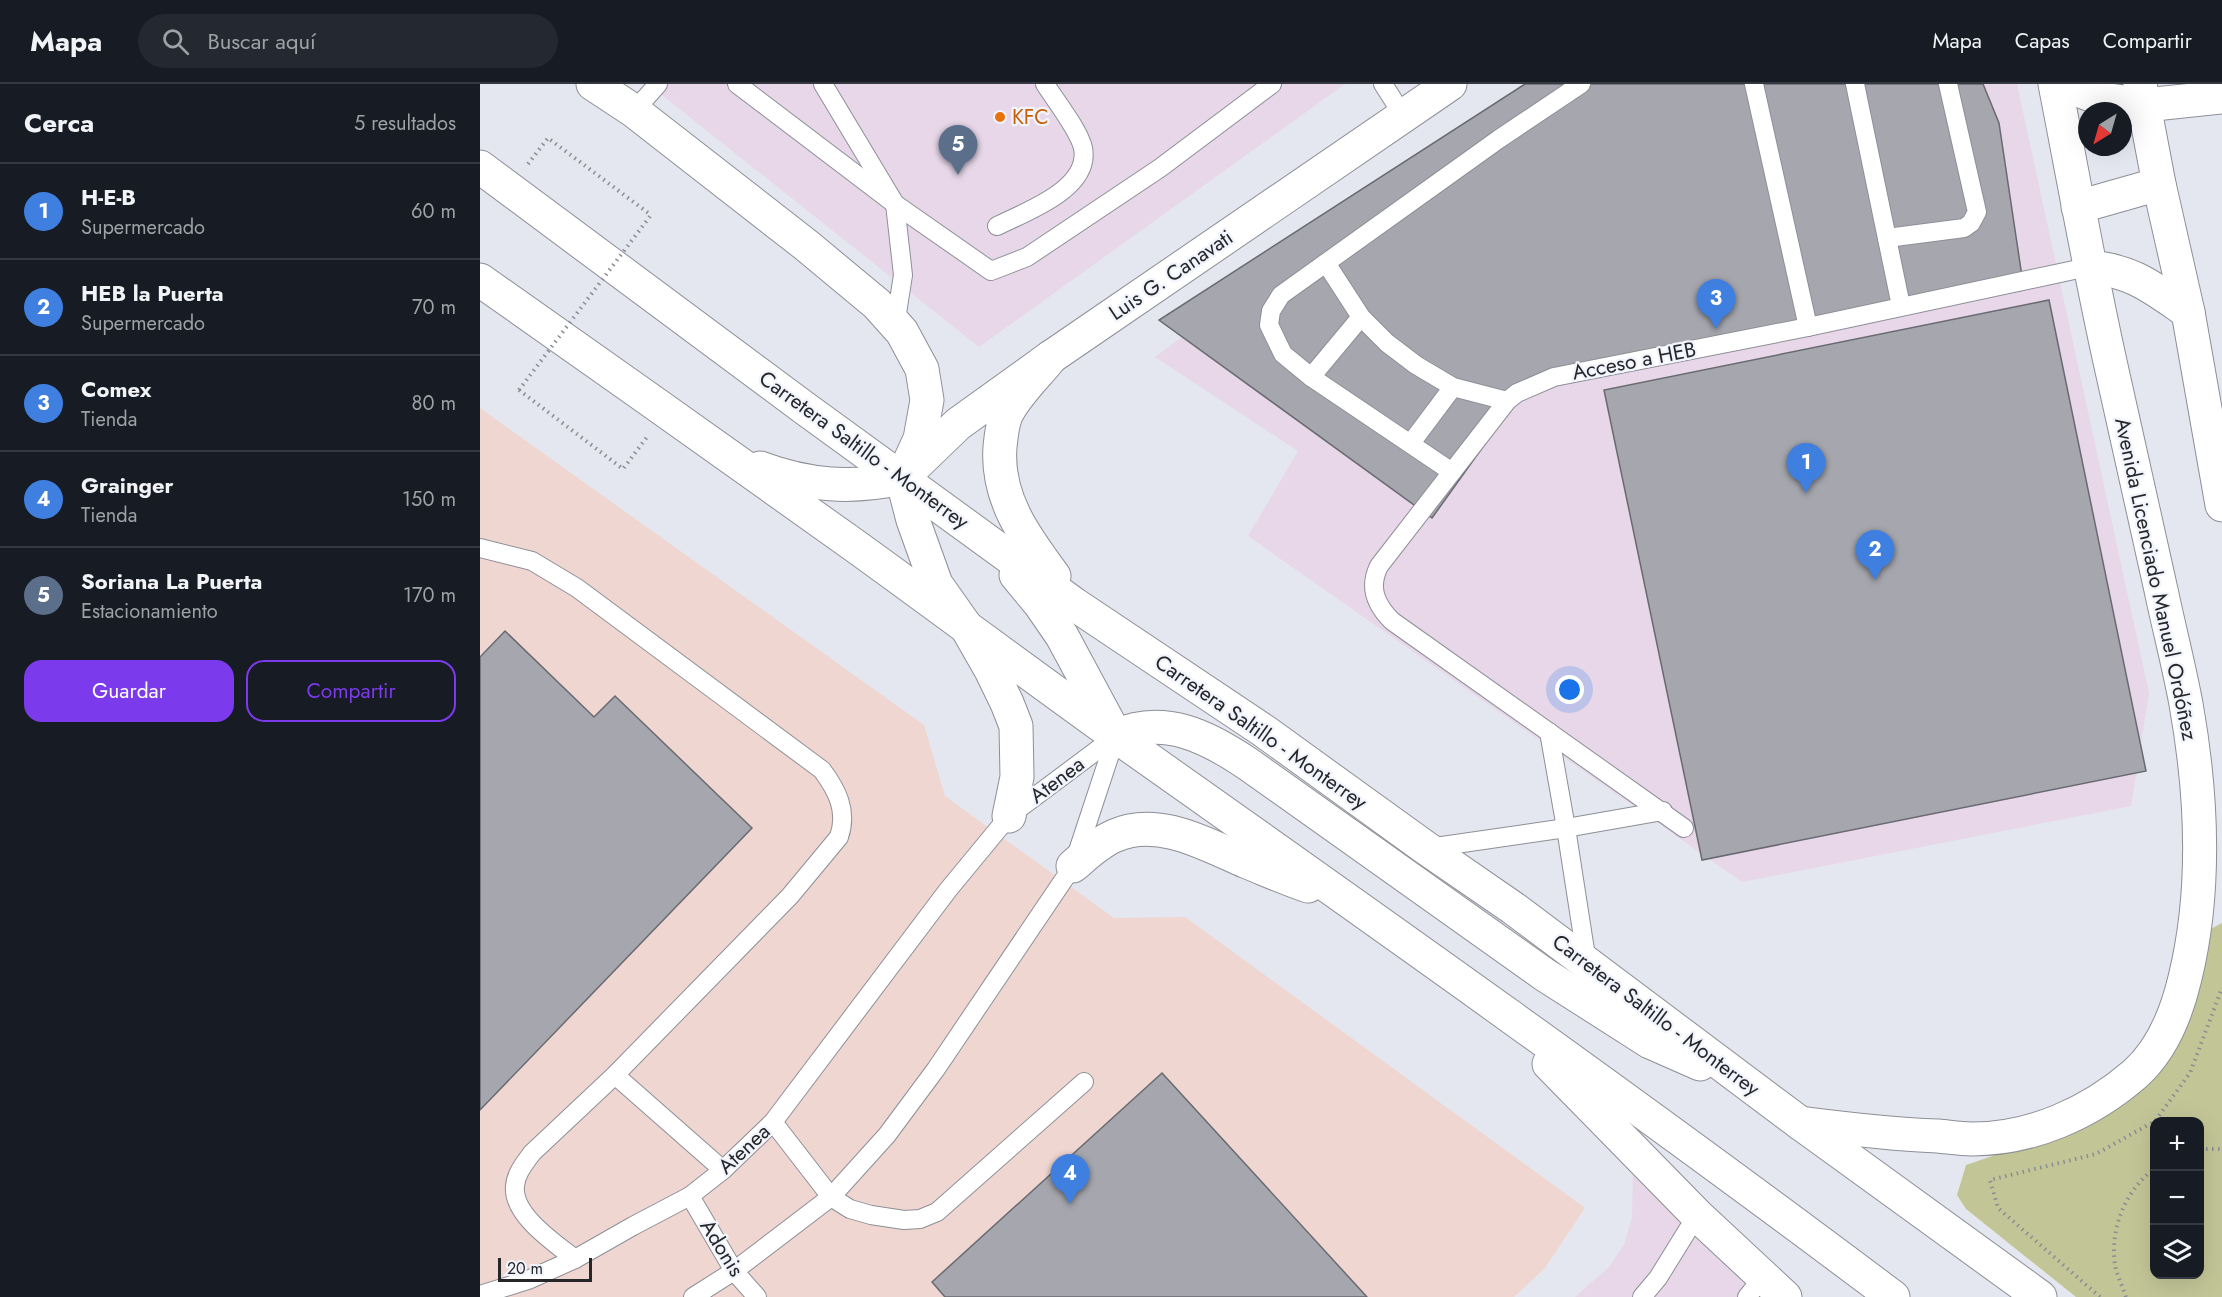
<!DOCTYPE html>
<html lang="es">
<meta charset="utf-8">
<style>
body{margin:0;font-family:Jost,sans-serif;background:#242831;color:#f1f3f6}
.controls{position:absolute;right:18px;bottom:18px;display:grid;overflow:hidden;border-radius:12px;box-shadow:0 6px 24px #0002}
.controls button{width:54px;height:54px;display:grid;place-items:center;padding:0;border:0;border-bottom:2px solid #363941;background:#171b24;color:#f1f3f6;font:30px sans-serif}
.compass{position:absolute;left:1598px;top:18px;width:54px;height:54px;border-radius:50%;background:#171b24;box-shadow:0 6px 24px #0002;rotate:217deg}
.scale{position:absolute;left:18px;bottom:15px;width:94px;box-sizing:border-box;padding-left:6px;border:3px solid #252628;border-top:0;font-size:16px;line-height:21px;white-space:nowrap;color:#252628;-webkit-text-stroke:4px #f1f4fc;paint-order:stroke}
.you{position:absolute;left:1090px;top:606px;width:21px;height:21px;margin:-15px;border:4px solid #fff;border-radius:50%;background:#1a73e8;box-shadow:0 0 0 9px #1a73e833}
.badge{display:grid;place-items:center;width:39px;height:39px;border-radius:50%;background:#7c3aed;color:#fff;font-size:20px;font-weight:700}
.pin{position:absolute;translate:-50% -50px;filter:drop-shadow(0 2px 3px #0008)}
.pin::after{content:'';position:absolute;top:32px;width:21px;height:18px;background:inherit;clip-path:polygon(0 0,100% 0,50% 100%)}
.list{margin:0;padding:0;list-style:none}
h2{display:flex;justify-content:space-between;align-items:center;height:78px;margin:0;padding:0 24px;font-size:26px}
h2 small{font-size:20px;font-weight:400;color:#9ea1a6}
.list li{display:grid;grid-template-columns:39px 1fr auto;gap:18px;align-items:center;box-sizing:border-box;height:96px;padding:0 24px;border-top:2px solid #363941}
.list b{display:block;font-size:22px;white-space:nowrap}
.list p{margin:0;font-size:20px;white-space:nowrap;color:#9ea1a6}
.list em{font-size:20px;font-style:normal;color:#9ea1a6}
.actions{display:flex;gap:12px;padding:18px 24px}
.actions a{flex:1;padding:14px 0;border:2px solid #7c3aed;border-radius:18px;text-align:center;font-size:21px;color:#7c3aed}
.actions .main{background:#7c3aed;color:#fff}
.icon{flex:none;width:33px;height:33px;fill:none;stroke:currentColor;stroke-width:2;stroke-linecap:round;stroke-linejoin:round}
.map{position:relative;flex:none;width:1742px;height:1213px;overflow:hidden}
header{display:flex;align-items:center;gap:36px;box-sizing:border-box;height:84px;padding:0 30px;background:#171b24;border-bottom:2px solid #363941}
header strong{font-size:28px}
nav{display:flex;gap:33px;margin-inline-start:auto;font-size:21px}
.search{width:420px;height:54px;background:#242831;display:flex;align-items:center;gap:15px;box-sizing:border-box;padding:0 21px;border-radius:33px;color:#9ea1a6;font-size:22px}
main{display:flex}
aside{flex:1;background:#171b24}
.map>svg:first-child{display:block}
.commercial{fill:#e7d7e9}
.industrial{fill:#f0d6d1}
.green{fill:#c2c697;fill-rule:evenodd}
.building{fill:#a6a7ae;stroke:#696a71;stroke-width:1.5}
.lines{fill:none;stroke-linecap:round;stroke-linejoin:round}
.service-casing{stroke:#8d8f97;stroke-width:20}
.minor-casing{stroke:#8d8f97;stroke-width:35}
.secondary-casing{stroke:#8d8f97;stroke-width:35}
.primary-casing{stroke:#8d8f97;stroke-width:35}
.path{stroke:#8a8d92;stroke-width:4;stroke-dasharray:1.5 4.5;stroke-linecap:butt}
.service{stroke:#fff;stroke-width:18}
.minor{stroke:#fff;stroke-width:33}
.secondary{stroke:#fff;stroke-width:33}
.primary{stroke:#fff;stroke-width:33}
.path-bridge{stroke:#8a8d92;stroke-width:4;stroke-dasharray:1.5 4.5;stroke-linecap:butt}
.food-dot{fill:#e8710a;stroke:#f1f4fc;stroke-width:2}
.labels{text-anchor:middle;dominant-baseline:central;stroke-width:4.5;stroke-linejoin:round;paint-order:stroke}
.food-label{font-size:21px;fill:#c56008;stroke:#f1f4fc;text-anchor:start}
.street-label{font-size:21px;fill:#252628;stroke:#f1f4fc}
</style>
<header>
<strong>Mapa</strong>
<div class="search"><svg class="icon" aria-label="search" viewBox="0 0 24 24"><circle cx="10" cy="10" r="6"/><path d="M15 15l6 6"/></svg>Buscar aquí</div>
<nav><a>Mapa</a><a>Capas</a><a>Compartir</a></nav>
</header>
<main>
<aside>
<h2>Cerca<small>5 resultados</small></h2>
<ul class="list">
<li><span class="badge" style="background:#3f7fe0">1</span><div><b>H-E-B</b><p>Supermercado</p></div><em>60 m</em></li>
<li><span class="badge" style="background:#3f7fe0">2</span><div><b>HEB la Puerta</b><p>Supermercado</p></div><em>70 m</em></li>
<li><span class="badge" style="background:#3f7fe0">3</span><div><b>Comex</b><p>Tienda</p></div><em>80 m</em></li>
<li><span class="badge" style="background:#3f7fe0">4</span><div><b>Grainger</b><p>Tienda</p></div><em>150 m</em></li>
<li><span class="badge" style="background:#5c6f8a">5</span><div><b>Soriana La Puerta</b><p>Estacionamiento</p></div><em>170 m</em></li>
</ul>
<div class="actions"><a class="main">Guardar</a><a>Compartir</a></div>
</aside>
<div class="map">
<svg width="1742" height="1213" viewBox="0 0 1742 1213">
<rect width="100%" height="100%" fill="#e4e7ef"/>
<g class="commercial">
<path d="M168,0h697l-366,263z"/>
<path d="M1042,0h495l132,609 -18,113 -389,76 -494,-346 50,-85 -143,-94z"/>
<path d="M1153,1084l138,129h-196l34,-30 15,-22 8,-28z"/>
</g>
<path class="industrial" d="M0,324l444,317 21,71 169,122 71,-1 400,291 -40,60 -31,29h-1034z"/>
<path class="green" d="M1742,839v374h-146l-110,-88 -9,-14 9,-30 41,-14 148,-90 52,-130zM1674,1038h46v152h-46z"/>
<g class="building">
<path d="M1045,0h458l16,39 25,167 -388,73 -111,25 -93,130 -273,-198z"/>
<path d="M1569,216l97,471 -444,89 -98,-470z"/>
<path d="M25,547l89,86 21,-21 137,132 -272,282v-453z"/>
<path d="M682,989l205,224h-422l-13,-15z"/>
</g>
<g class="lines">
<g class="service-casing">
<g id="service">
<path d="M257,0l158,120 96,67 36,-14 133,-89 112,-84"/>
<path d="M343,0l72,120 8,71 -8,51"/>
<path d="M903,0l21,33"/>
<path d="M1274,0l54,243"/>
<path d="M1375,0l46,222"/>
<path d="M154,27l24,-27"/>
<path d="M517,142c28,-14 94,-37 86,-78 -4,-18 -28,-48 -38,-64"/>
<path d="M1407,154l77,-10 7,-5 6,-11 -29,-128"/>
<path d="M846,179l35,54 26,26 29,22 37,22 54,14"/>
<path d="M831,293l50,-60"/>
<path d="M931,359l42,-56"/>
<path d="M972,388l-141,-95 -28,-23 -14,-29 2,-14 10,-16 218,-156 82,-55"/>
<path d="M0,464l52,13 45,27 245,182c15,20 26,41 17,67l-49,59 -175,179 -83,78c-7,10 -16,20 -17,33 -3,29 40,57 60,73"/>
<path d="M1069,648l17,96 21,135"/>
<path d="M1204,744l-292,-207c-16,-16 -24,-33 -13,-55l128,-165 10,-8 37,-16 254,-50 280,-60"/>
<path d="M948,764l138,-20 97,-17"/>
<path d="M135,991l108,95"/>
<path d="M293,1038l58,75 19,12 21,6 33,5 16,-1 17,-7 147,-130"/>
<path d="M210,1112l44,75 23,26"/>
<path d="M0,1211l48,-15 47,-21 58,-33 57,-30 33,-26 50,-48 175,-232 61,-74 107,-80"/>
<path d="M213,1213l41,-26 97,-74 56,-62 49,-66 137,-203 43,-130"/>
<path d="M1162,1213l16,-19 39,-63"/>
<path d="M1267,1213l16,-20"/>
</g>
</g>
<g class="minor-casing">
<g id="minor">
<path d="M1665,21l77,-8"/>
<path d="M423,393l55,-53 93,-67 399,-273"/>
</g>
</g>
<g class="secondary-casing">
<g id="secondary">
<path d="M1582,0l40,15 43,6"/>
<path d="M1660,0l19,100 29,128 34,193"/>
<path d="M1598,123l81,-23"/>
<path d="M1608,183c44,3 65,21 100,45"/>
<path d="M1320,1039c46,6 91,11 138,13 11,1 22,3 34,3 60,0 118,-26 163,-65 27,-24 42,-62 50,-96 22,-90 17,-184 1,-274 -7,-38 -17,-76 -25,-114 -16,-72 -32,-144 -48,-215 -22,-97 -39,-194 -58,-291"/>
</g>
</g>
<g class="primary-casing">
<g id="primary">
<path d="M113,0l41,27 172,134 71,59 25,28 20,37 5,31 -7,39 -18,39 11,42 23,64 31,44 24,42 16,33 9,23 1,51 -8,39"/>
<path d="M0,83l323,240 271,197 190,127 162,117 87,60 287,215 240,174"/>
<path d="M0,196c126,89 253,178 378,268 87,63 174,128 262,191 259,183 519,367 773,558"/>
<path d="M571,273c-14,18 -35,37 -45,58 -4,10 -5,22 -6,32 -4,51 25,90 54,129"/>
<path d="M280,384c48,18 92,21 142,10"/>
<path d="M536,491l24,29 22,32 50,93"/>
<path d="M636,652c48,-22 92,1 132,28l297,211 105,67 50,22"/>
<path d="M593,782c13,-11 25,-23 41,-30 45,-20 93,9 133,26 20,8 40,17 61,24"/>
<path d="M1069,980l148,151 88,82"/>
</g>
</g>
<g class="path">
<path d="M48,80l20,-26 103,77"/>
<path d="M39,306l104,79 24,-32"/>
<path d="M1720,1065h22"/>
<path d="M1620,1213l-102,-89 -8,-28 106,-26 59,-33 35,-48 32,-85"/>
<path d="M1646,1213c-3,-9 -7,-18 -10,-27 -8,-37 8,-79 38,-101"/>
</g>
<use href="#service" class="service"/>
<use href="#minor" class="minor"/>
<use href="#secondary" class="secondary"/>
<use href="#primary" class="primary"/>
<path class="path-bridge" d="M39,306l132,-175"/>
</g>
<circle class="food-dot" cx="520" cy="33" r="6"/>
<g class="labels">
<g class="food-label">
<text x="532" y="33">KFC</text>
</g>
<g class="street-label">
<text transform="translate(691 191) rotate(-34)">Luis G. Canavati</text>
<text transform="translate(1154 277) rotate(-11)">Acceso a HEB</text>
<text transform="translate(384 366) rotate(36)">Carretera Saltillo - Monterrey</text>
<text transform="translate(1676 495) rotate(78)">Avenida Licenciado Manuel Ordóñez</text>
<text transform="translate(781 648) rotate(35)">Carretera Saltillo - Monterrey</text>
<text transform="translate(577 696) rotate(-37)">Atenea</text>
<text transform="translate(1176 931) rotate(37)">Carretera Saltillo - Monterrey</text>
<text transform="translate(264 1065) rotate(-43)">Atenea</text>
<text transform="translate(242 1164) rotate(58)">Adonis</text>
</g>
</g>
</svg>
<div class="controls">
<button>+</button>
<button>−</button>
<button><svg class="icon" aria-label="layers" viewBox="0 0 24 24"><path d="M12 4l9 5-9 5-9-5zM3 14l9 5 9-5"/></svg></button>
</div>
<svg class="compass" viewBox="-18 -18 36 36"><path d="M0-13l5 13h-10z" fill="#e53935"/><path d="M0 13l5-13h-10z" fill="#9ea1a6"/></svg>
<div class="scale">20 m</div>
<div class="you"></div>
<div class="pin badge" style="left:1326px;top:409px;background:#3f7fe0">1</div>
<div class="pin badge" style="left:1395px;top:496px;background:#3f7fe0">2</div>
<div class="pin badge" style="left:1236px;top:245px;background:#3f7fe0">3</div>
<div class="pin badge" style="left:590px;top:1120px;background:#3f7fe0">4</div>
<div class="pin badge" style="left:478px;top:91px;background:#5c6f8a">5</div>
</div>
</main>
